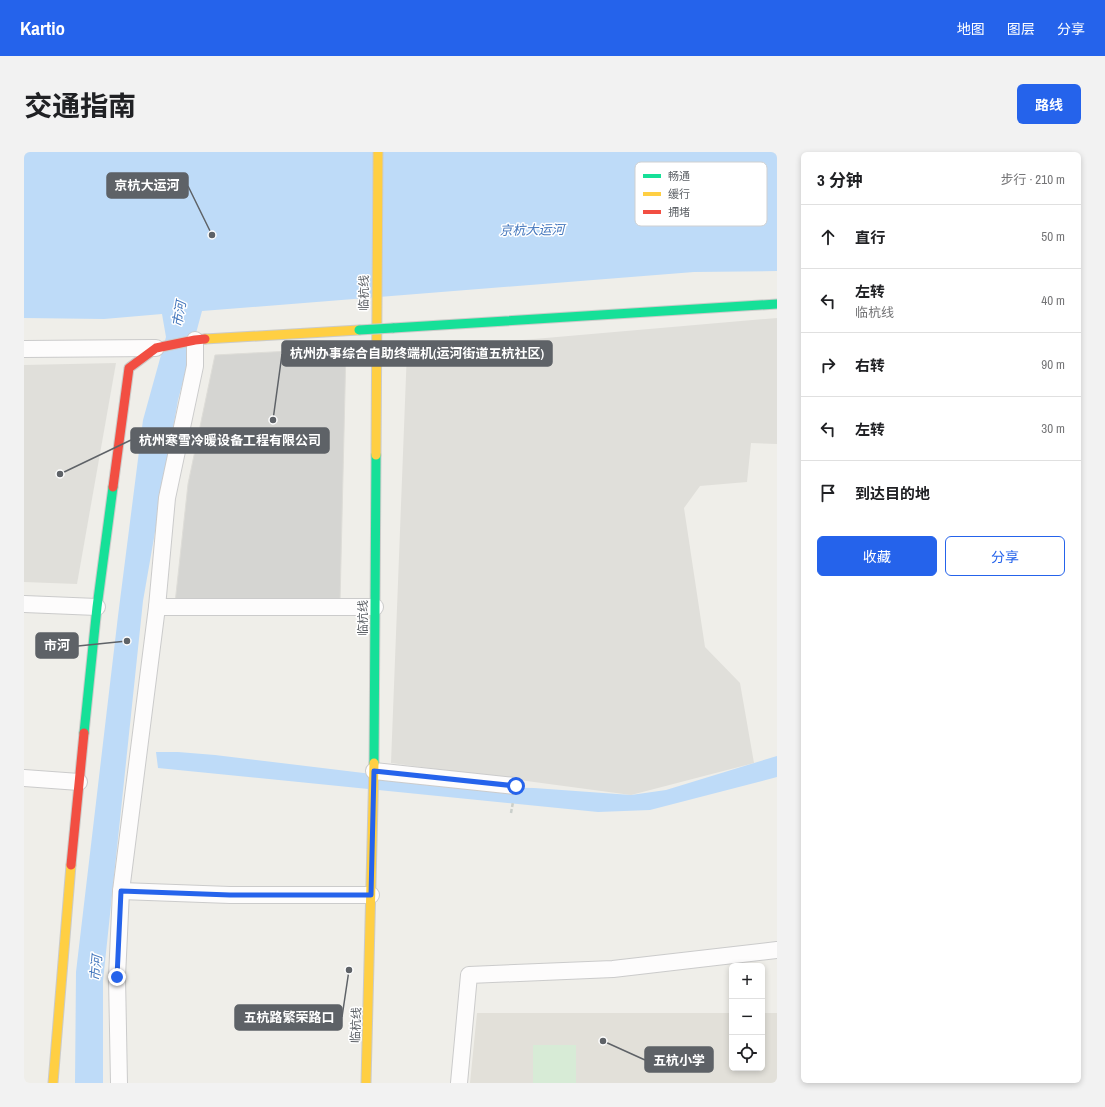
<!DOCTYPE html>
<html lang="zh">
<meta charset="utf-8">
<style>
body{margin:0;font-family:"Archivo Narrow","Noto Sans SC",sans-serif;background:#f2f2f2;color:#202124}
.controls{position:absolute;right:12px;bottom:12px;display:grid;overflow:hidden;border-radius:6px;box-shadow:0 2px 6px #0003}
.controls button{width:36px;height:36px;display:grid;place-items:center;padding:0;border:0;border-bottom:1px solid #e0e0e0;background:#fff;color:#202124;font:20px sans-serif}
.stop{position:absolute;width:12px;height:12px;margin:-9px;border:3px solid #2563eb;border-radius:50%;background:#fff}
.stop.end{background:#2563eb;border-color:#fff;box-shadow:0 1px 4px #0008}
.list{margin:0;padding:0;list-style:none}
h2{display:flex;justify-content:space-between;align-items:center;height:52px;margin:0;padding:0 16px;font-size:17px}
h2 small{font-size:13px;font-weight:400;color:#757577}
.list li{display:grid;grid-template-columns:26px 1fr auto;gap:12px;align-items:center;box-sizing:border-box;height:64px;padding:0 16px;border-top:1px solid #e0e0e0}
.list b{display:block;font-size:15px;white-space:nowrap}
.list p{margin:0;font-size:13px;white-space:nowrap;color:#757577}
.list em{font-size:13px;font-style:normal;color:#757577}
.actions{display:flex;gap:8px;padding:12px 16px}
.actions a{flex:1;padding:9px 0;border:1px solid #2563eb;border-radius:6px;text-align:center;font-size:14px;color:#2563eb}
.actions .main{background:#2563eb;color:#fff}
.icon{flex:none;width:22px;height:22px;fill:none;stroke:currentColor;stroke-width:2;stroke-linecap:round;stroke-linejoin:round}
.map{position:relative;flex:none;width:753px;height:931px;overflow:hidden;border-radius:6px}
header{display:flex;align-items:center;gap:24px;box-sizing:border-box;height:56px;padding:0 20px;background:#2563eb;color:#fff}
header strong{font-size:19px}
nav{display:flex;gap:22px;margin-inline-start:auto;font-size:14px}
.intro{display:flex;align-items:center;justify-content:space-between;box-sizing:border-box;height:96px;padding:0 24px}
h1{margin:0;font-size:28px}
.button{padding:10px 18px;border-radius:6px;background:#2563eb;color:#fff;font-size:14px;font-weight:700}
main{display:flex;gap:24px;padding:0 24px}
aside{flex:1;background:#fff;border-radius:6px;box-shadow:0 2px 6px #0003}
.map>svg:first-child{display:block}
.industrial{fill:#e0dfda}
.education{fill:#e2e0d9}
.green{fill:#d7ebd6}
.water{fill:#bedbf8}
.building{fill:#d5d5d2;stroke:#deddd8}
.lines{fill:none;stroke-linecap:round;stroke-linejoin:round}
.street-casing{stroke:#cbcbcb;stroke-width:18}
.fast-casing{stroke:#cbcbc9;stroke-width:11}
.slow-casing{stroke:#cbcbc9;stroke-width:11}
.jam-casing{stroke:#cbcbc9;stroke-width:11}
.path{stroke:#cacfcb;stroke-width:2.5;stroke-dasharray:4 2;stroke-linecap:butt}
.street{stroke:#fdfcfc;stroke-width:16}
.fast{stroke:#16e098;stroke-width:9}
.slow{stroke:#ffcf43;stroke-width:9}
.jam{stroke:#f24e42;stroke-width:9}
.fast-bridge-casing{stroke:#cbcbc9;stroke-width:11;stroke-linecap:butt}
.fast-bridge{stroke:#16e098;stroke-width:9}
.route{stroke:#2563eb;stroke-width:5}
.labels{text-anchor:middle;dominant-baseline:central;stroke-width:3;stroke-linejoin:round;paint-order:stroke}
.street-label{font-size:12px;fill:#5e6267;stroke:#fff}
.water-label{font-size:13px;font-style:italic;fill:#4477bd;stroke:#fff}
.key{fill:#fff;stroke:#cfd0d1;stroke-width:1}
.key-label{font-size:11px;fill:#5e6267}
.leader{fill:none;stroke:#5e6267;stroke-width:1.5}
.callout-dot{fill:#5e6267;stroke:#fff;stroke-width:1.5}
.callout{fill:#5e6267;stroke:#5e6267;stroke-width:1.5}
.callout-label{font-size:13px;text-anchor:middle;font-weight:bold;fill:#fff}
</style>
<header>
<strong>Kartio</strong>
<nav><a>地图</a><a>图层</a><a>分享</a></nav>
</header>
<div class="intro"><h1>交通指南</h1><a class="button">路线</a></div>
<main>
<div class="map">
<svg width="753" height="931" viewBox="0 0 753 931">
<rect width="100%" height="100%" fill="#efeee9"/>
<g class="industrial">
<path d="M753,166v126l-26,-1 -4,39 -47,4 -16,22 21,139 35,36 14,80 -123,32 -240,-32 16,-413z"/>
<path d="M92,211l-39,221 -53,-2v-217z"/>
</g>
<path class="education" d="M453,861h255v55h30v-55h15v70h-307z"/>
<rect class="green" x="509" y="893" width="43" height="38"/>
<g class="water">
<path d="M0,0h753v119l-83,1 -492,39 -24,89 -35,201 -40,380v102h-28l1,-111 42,-356 25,-196 23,-83 -4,-23 -58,5 -80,-1z"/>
<path d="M132,600h22l37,3 264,32 55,1 97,7 35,-5 111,-34v21l-127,33 -52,2 -440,-44z"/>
</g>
<path class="building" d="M322,196l-6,255h-165l13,-119 27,-129z"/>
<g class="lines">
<g class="street-casing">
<g id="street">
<path d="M0,197l132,-1"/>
<path d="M0,452l73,3"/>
<path d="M133,455h218"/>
<path d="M350,619l141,15"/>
<path d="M0,626l55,4"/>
<path d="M97,739l109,4h141"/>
<path d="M95,931l-2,-106 4,-86 36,-284 10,-109 28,-132v-26"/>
<path d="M435,931l10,-108 144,-6 164,-19"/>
</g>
</g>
<g class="fast-casing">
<g id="fast">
<path d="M369,176l384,-24"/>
<path d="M60,581l13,-126 16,-120"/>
<path d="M350,611l2,-308"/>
</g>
</g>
<g class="slow-casing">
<g id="slow">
<path d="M181,187l154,-9"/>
<path d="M352,303l2,-303"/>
<path d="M29,931l18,-218"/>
<path d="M342,931l8,-320"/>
</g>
</g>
<g class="jam-casing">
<g id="jam">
<path d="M89,335l16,-119 27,-20 39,-8 10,-1"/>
<path d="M47,713l13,-132"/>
</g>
</g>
<path class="path" d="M487,661l2,-11"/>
<use href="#street" class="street"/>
<use href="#fast" class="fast"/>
<use href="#slow" class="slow"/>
<use href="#jam" class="jam"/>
<g class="fast-bridge-casing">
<path id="fast-bridge" d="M335,178l34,-2"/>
</g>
<use href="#fast-bridge" class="fast-bridge"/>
</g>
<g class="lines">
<path class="route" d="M93,825l4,-86 109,4h141l3,-124 142,15"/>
</g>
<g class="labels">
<g class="street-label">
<text transform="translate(340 141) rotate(-89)">临杭线</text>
<text transform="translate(339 466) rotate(-90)">临杭线</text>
<text transform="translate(332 873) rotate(-88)">临杭线</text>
</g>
<g class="water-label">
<text transform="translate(508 78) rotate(-1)">京杭大运河</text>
<text transform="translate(155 162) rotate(-80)">市河</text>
<text transform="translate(72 816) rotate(-85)">市河</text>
</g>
</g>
<rect x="611" y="10" width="132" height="64" rx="6" class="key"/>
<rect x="619" y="22" width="18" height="4" fill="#16e098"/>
<rect x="619" y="40" width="18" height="4" fill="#ffcf43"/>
<rect x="619" y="58" width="18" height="4" fill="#f24e42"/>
<g class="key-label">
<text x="644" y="28">畅通</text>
<text x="644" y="46">缓行</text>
<text x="644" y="64">拥堵</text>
</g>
<path class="leader" d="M188 83L164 34M249 268L258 202M36 322L107 288M103 489L54 494M325 818L318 865M579 889L621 908"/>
<g class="callout-dot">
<circle cx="188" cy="83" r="4"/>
<circle cx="249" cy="268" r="4"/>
<circle cx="36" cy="322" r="4"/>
<circle cx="103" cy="489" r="4"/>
<circle cx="325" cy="818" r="4"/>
<circle cx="579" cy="889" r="4"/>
</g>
<g class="callout">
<rect x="83" y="21" width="81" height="25" rx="4"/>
<rect x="258" y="189" width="270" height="25" rx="4"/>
<rect x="107" y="276" width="198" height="25" rx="4"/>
<rect x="12" y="481" width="42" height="25" rx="4"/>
<rect x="211" y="853" width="107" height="25" rx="4"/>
<rect x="621" y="895" width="68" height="25" rx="4"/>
</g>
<g class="callout-label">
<text x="123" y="38">京杭大运河</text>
<text x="393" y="206">杭州办事综合自助终端机(运河街道五杭社区)</text>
<text x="206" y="293">杭州寒雪冷暖设备工程有限公司</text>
<text x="33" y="498">市河</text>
<text x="265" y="870">五杭路繁荣路口</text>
<text x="655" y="913">五杭小学</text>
</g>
</svg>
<div class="controls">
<button>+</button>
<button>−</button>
<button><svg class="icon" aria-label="locate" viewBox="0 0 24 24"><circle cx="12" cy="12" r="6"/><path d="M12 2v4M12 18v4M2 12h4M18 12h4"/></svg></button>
</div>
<div class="stop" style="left:492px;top:634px"></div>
<div class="stop end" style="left:93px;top:825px"></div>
</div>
<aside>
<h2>3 分钟<small>步行 · 210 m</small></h2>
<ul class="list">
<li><svg class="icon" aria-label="ahead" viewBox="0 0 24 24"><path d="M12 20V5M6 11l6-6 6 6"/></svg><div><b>直行</b></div><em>50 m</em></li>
<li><svg class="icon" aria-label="left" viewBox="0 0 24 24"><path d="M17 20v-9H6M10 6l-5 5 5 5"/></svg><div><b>左转</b><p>临杭线</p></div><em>40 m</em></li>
<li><svg class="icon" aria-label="right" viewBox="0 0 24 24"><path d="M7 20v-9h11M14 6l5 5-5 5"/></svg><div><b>右转</b></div><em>90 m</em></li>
<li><svg class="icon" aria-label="left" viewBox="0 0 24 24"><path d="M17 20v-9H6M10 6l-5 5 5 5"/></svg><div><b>左转</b></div><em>30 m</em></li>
<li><svg class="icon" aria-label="arrive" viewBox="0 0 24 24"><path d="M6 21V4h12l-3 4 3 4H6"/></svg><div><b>到达目的地</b></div></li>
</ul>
<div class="actions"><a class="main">收藏</a><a>分享</a></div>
</aside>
</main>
